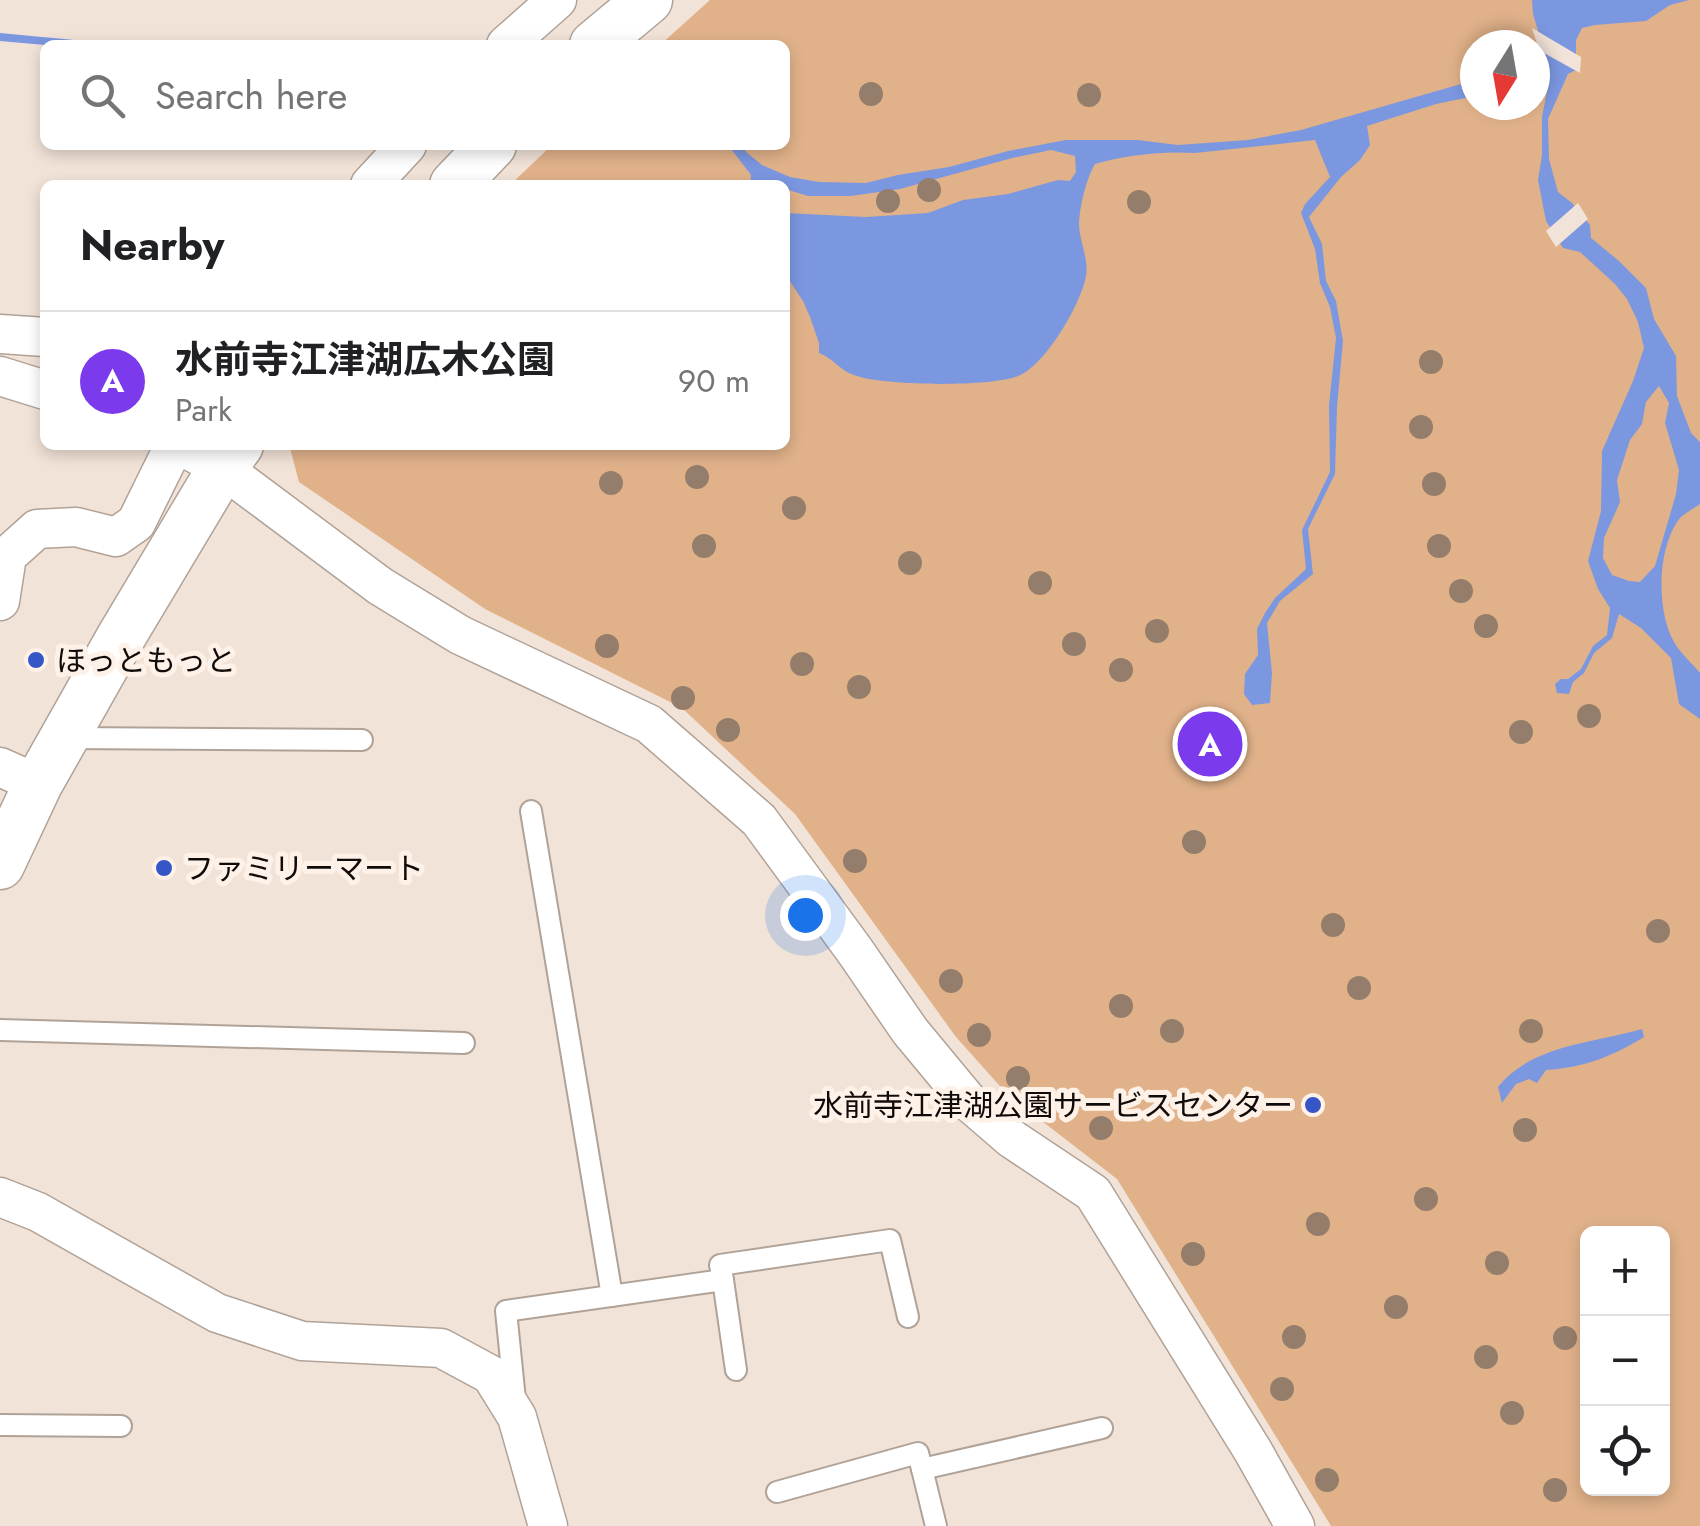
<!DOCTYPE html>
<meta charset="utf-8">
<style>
body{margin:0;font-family:Jost,"Noto Sans JP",sans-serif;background:#f2f2f2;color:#202124}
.controls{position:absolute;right:30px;bottom:30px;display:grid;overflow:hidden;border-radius:15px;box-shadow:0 5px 15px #0003}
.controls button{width:90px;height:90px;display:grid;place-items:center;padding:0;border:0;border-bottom:2px solid #e0e0e0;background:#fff;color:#202124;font:50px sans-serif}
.compass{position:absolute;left:1460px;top:30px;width:90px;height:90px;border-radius:50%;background:#fff;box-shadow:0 5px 15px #0003;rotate:191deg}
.you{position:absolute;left:805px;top:915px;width:35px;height:35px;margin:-25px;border:8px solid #fff;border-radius:50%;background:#1a73e8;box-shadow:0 0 0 15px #1a73e833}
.badge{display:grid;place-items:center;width:65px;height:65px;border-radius:50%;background:#7c3aed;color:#fff;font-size:32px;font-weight:700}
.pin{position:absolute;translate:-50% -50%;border:5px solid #fff;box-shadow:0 2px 10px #0006}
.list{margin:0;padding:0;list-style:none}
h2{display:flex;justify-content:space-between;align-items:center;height:130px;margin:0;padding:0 40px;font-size:42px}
h2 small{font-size:32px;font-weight:400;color:#757577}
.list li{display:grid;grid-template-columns:65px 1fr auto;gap:30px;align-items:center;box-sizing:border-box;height:140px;padding:0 40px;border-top:2px solid #e0e0e0}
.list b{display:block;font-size:38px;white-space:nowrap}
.list p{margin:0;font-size:32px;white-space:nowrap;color:#757577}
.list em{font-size:32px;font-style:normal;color:#757577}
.icon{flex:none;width:55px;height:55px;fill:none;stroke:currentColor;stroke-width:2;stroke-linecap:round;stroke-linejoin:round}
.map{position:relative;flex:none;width:1700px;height:1526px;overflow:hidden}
.search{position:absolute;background:#fff;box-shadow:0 5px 15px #0003;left:40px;top:40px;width:750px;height:110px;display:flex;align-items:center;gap:25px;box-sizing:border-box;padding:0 35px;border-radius:15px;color:#757577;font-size:38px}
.panel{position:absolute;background:#fff;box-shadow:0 5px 15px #0003;left:40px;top:180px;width:750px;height:270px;border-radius:15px}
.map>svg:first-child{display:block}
.green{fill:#e1b28a;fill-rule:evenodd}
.water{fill:#7b97e0;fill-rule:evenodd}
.pier{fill:#f2e3d8}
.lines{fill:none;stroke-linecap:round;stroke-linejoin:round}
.service-casing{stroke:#b0a297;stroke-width:24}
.minor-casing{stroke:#b0a297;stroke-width:41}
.tertiary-casing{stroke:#b0a297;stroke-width:51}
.service{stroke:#fff;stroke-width:20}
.minor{stroke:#fff;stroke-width:38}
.tertiary{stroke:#fff;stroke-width:48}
.tree{fill:#947e6b}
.poi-dot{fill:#3656c7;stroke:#fdf1e8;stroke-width:4}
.labels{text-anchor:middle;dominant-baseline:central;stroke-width:10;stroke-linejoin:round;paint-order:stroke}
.poi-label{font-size:30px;fill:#100b08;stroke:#fdf1e8;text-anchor:start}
</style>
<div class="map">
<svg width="1700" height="1526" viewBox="0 0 1700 1526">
<rect width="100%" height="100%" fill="#f2e3d8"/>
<path class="green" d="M710,0h990v1526h-369l-214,-347 -110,-85 -51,-57 -161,-223 -113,-106 -197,-99 -186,-127 -9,-34 2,-3h493v-260h-275l42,-40h233v-100h-125zM1475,45h60v60h-60zM1588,1234h74v254h-74z"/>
<g class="water">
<path d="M1532,0h157l-19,5 -24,16 -51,4 -13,3 -6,12v30l-8,4 -20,45 1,40 9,33 14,11 18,22 1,13 28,23 27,27 8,31 22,37 1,40 14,37 9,9v62c-6,4 -15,9 -20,14 -23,29 -24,93 -6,124 6,11 18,21 26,31v46l-21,-15 -8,-46 -30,-30 -22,-14 -7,24 -18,15 -10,20 -11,9 -4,12 -12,-1 -2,-9 6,-5h7l13,-10 12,-23 14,-11 3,-27 -12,-19 -10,-28 13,-50 1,-60 31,-70 11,-33 -6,-26 -11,-23 -12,-15 -35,-32 -17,-4 -17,-27 -8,-41 4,-25v-38l7,-36 -14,2v-25l7,-14 -9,-30zM1659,386l10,17 -4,20 14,47 -3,24 -21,72 -15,16 -11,-1 -17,-6 -9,-17 1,-20 16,-36 -3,-22 13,-40 12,-16 4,-22z"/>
<path d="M0,33l127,12h-82l-45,-4z"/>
<path d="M1475,80v16l-39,8 -69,22 3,19 -10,15 -19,17 -32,40 13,27 4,37 10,20 7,40 -6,66 -2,67 -27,55 5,45 -33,27 -13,22 5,50 -2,30 -18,2 -8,-11 1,-20 13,-19 -1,-26 8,-16 10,-15 31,-29 -4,-39 28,-58 -1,-67 7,-67 -6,-31 -10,-24 -5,-34 -14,-36 4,-9 25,-27 -15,-37 -120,13c-34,-2 -68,2 -100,11 -9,15 -15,42 -16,59 0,18 10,35 7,53 -5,28 -41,90 -68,100 -27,11 -131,10 -161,0 -18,-5 -22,-17 -38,-23v-10l-9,-26 -7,-16 -18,-27v-61l81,4 62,-4 35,-13 45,-6 50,-14 12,1 6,-9 -1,-16 -24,-6 -39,8 -112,31 -49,7h-43l-23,-7v-4h-11l-13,-5 -1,5h-10l1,-10 -23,-30h15l3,7 16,13 28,12 29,5 47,1 32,-8 51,-8 59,-16 58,-11h72l40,5 70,-5 53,-10z"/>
<path d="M1642,1029l2,8c-31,19 -61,31 -98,33l-9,13 -8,-4 -13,5 -14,19 -4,-16c33,-42 96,-44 144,-58z"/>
</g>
<g class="pier">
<path d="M1532,28l49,29 -1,16 -45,-25 2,-4z"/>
<path d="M1578,203l10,16 -32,28 -10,-16z"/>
</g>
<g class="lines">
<g class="service-casing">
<g id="service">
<path d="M66,738l296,2"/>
<path d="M531,811l81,485"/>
<path d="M0,1030l464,13"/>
<path d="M723,1280l13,90"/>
<path d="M515,1400l-9,-89 217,-31 -3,-15 170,-25 18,77"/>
<path d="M0,1425l121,1"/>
<path d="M777,1492l141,-39 4,16"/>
<path d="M936,1526l-14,-57 180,-41"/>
</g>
</g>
<g class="minor-casing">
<g id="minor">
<path d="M506,45l51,-45"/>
<path d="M370,185l37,-40"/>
<path d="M0,334l45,3"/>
<path d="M0,376l45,14"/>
<path d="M179,445l43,23 158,118 80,49 189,89 110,96 96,131 55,80 58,70 44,38 81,54 160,258 42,75"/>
<path d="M0,601l7,-45 30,-27 39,-2 40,10 20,-14 33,-67"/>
<path d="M0,767l38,17"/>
<path d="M0,1197l38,15 179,101 85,28 139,7 50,27 26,42 31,109"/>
</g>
</g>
<g class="tertiary-casing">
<g id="tertiary">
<path d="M594,45l54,-45"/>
<path d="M454,185l38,-40"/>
<path d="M0,865l38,-81 83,-147 101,-169 17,-23"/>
</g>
</g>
<use href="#service" class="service"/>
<use href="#minor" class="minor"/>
<use href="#tertiary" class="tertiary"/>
</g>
<g class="tree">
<circle cx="871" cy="94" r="12"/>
<circle cx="1089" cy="95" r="12"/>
<circle cx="929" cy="190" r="12"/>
<circle cx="888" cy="201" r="12"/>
<circle cx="1139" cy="202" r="12"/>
<circle cx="1431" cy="362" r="12"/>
<circle cx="1421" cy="427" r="12"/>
<circle cx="697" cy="477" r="12"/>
<circle cx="611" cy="483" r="12"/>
<circle cx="1434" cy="484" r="12"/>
<circle cx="794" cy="508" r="12"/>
<circle cx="704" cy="546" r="12"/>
<circle cx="1439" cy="546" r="12"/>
<circle cx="910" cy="563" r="12"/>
<circle cx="1040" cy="583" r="12"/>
<circle cx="1461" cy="591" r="12"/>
<circle cx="1486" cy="626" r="12"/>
<circle cx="1157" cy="631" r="12"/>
<circle cx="1074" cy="644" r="12"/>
<circle cx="607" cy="646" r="12"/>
<circle cx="802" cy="664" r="12"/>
<circle cx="1121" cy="670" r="12"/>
<circle cx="859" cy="687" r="12"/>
<circle cx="683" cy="698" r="12"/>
<circle cx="1589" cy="716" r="12"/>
<circle cx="728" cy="730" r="12"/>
<circle cx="1521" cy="732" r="12"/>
<circle cx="1194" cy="842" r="12"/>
<circle cx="855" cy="861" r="12"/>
<circle cx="1333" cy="925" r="12"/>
<circle cx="1658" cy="931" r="12"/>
<circle cx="951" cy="981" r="12"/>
<circle cx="1359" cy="988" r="12"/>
<circle cx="1121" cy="1006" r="12"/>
<circle cx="1172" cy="1031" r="12"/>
<circle cx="1531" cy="1031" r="12"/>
<circle cx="979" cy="1035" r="12"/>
<circle cx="1018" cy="1078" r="12"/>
<circle cx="1101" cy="1128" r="12"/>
<circle cx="1525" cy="1130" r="12"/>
<circle cx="1426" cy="1199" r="12"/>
<circle cx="1318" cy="1224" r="12"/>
<circle cx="1193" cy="1254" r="12"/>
<circle cx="1497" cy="1263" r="12"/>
<circle cx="1396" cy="1307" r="12"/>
<circle cx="1294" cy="1337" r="12"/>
<circle cx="1565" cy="1338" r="12"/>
<circle cx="1486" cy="1357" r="12"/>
<circle cx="1282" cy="1389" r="12"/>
<circle cx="1512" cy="1413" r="12"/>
<circle cx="1327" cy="1480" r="12"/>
<circle cx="1555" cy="1490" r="12"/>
</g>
<g class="poi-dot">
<circle cx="36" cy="660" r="10"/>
<circle cx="164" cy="868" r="10"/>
<circle cx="1313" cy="1105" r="10"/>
</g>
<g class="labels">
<g class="poi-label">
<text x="56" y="660">ほっともっと</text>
<text x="184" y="868">ファミリーマート</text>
<text x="1293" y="1105" text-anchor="end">水前寺江津湖公園サービスセンター</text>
</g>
</g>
</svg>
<div class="controls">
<button>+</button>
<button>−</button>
<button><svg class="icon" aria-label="locate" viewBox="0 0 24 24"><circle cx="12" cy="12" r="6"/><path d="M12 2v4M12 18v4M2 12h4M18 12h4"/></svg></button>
</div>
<svg class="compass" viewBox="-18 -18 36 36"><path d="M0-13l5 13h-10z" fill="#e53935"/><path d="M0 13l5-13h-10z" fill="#757577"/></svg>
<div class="you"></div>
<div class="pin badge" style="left:1210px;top:744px">A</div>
<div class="search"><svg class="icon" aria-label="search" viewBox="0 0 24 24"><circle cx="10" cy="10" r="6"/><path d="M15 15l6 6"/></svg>Search here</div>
<section class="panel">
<h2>Nearby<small></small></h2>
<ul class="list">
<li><span class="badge">A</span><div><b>水前寺江津湖広木公園</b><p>Park</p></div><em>90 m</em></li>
</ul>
</section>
</div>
